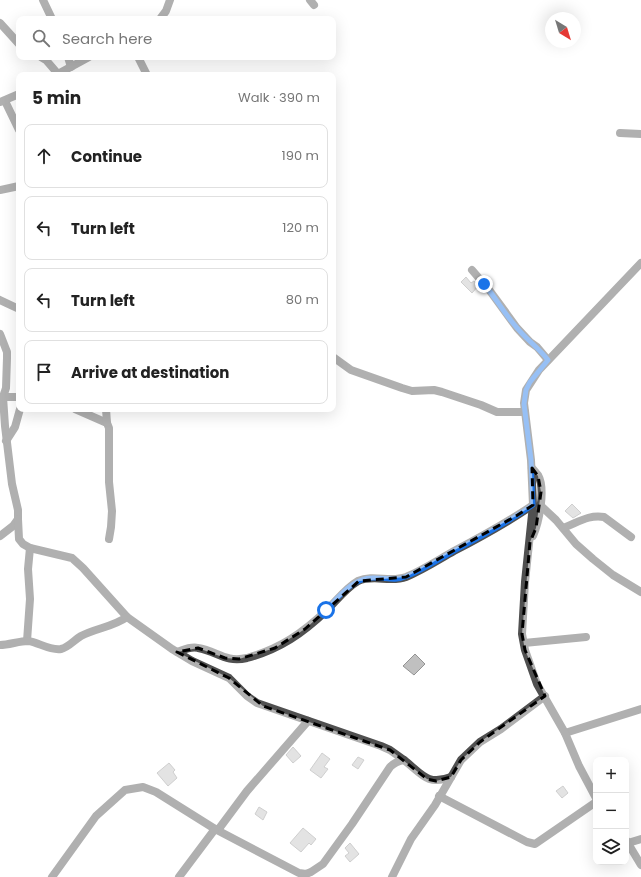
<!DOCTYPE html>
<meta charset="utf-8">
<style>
body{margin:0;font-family:Poppins,sans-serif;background:#f6f6f6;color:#222}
.controls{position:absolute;right:12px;bottom:12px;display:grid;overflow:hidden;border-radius:8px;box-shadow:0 4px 16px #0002}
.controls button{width:36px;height:36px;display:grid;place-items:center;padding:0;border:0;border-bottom:1px solid #e0e0e0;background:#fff;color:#222;font:20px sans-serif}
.compass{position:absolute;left:545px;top:12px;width:36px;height:36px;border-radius:50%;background:#fff;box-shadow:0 4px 16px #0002;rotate:142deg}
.stop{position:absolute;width:12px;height:12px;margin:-9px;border:3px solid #1a73e8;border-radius:50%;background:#fff}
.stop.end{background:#1a73e8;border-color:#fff;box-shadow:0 1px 4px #0008}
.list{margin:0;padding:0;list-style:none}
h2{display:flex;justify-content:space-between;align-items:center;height:52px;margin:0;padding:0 16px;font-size:17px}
h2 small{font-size:13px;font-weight:400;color:#767676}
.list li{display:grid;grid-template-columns:26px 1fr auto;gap:12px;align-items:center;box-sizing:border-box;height:64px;margin:0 8px 8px;padding:0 8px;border:1px solid #e0e0e0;border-radius:8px}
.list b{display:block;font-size:15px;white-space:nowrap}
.list em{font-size:13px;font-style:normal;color:#767676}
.icon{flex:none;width:22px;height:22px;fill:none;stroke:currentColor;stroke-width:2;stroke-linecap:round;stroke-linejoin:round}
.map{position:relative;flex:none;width:641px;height:877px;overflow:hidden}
.search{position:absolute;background:#fff;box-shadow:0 4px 16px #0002;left:16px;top:16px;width:320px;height:44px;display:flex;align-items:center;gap:10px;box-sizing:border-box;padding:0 14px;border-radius:8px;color:#767676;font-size:15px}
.panel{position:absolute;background:#fff;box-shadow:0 4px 16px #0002;left:16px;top:72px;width:320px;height:340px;border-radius:8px}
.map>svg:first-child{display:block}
.building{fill:#c0c0c0;stroke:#949494}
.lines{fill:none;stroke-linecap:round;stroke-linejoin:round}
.street{stroke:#505050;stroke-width:8}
.route{stroke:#1a73e8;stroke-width:5}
.marked{fill:none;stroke:#000;stroke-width:3;stroke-dasharray:8 5;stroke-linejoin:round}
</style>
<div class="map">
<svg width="641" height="877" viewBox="0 0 641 877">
<rect width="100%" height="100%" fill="#fff"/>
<g class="building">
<path d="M466,277l5,6 3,-2 4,5 -6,7 -11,-11z"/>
<path d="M572,504l9,9 -8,5 -8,-7z"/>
<path d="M415,654l10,10 -11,11 -11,-9z"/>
<path d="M293,747l8,9 -8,7 -7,-8z"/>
<path d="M322,753l8,6 -6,8 4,2 -7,9 -11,-8z"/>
<path d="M358,757l6,3 -6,9 -6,-4z"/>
<path d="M169,763l6,7 -2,2 4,6 -9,8 -11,-13z"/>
<path d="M563,786l5,7 -6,5 -6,-7z"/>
<path d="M259,807l8,5 -4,8 -8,-6z"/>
<path d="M303,828l13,11 -5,6 -2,-2 -8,9 -11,-9z"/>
<path d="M350,843l9,11 -9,8 -5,-6 4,-3 -4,-5z"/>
</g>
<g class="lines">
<g class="street">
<path d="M43,0l9,19"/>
<path d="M310,0l4,5"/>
<path d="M160,19l6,-8 4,-11"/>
<path d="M0,23l19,21"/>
<path d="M41,57l5,3 12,14"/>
<path d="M68,57l3,10"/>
<path d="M138,57l9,18"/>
<path d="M56,75l33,-18"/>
<path d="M5,101l14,29"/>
<path d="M0,102l19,-8"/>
<path d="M620,133l21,1"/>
<path d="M0,190l19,-4"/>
<path d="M472,270l18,21 27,37 13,14 7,5 11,13"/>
<path d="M0,300l19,9"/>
<path d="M0,334l7,18v6l-1,30 -3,9 2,29 7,58 6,26v9l-5,7 -13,10"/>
<path d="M333,357l18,13 51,18 10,3 22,-1 8,2 39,13 16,7h28"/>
<path d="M3,397h16"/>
<path d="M75,409l32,14 2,5v54l3,29 -1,16 -2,12"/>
<path d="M106,409l1,14"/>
<path d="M6,441l9,-14 5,-18"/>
<path d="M532,468c2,2 4,5 6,7 8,14 1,47 -5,61"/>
<path d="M540,505l16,15 20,24 17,15 20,16 28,17"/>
<path d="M18,519l1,20 4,5 7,4 42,10 11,10 44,49 45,32 20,12 37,17 18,18 10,7 124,43 9,4 14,10"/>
<path d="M563,528c14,-5 26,-14 41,-11l27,20"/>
<path d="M27,641l3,-42 -2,-30 2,-21"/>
<path d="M524,643l62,-6"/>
<path d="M0,645c9,0 19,-4 28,-4 10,1 22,10 33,8 8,-2 13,-9 20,-13 15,-8 32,-9 46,-19"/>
<path d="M177,652c6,-2 14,-6 21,-4 19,3 27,15 49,10 33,-9 56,-25 80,-48 10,-10 19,-22 31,-29 16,-7 32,2 48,-4 17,-7 32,-17 48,-26 27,-14 54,-29 79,-46"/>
<path d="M565,733l76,-24"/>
<path d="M439,796l88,46 8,2 61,-42"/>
<path d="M596,798l-17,-32 -14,-33 -28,-49 -12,-34 -3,-16 3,-52 8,-77 -2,-45 -7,-57 2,-13 13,-20 102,-107"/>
<path d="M218,830l29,-39 61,-70"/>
<path d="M626,840l15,25"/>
<path d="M628,843l13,-4"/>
<path d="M52,877l44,-61 29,-26 18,-3 13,5 59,37 84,44 7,1 5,-2 12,-8 29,-40 38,-57c4,-4 8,-6 14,-7 18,14 23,26 47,17"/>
<path d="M179,877l36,-48"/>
<path d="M392,877l19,-38 24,-34 26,-45 19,-18 21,-13 44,-33"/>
</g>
</g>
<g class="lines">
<path class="route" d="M326,610c13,-13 27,-32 46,-32 12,-1 22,4 33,-1 17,-6 33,-17 49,-26 27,-14 53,-28 79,-46l-2,-45 -7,-56 2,-14 4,-8 18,-22c-9,-12 -21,-20 -30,-31 -13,-14 -22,-31 -34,-45"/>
</g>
<path d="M0 0H641V877H0ZM532,468l6,8 3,16 -5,36 -6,14 -8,92 3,16 20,46 -65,46 -19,18 -10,17 -15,4 -9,-2 -37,-29 -127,-44 -34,-28 -52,-26 21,-4 27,10 14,1 36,-11 30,-19 54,-48 47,-4 110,-61 17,-11z" fill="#fff" fill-opacity=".55" fill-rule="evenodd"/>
<path class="marked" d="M532,468l6,8 3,16 -5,36 -6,14 -8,92 3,16 20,46 -65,46 -19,18 -10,17 -15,4 -9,-2 -37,-29 -127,-44 -34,-28 -52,-26 21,-4 27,10 14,1 36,-11 30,-19 54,-48 47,-4 110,-61 17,-11z"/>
</svg>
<div class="controls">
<button>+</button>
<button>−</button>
<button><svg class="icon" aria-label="layers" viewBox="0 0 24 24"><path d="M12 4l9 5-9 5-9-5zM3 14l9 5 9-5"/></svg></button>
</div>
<svg class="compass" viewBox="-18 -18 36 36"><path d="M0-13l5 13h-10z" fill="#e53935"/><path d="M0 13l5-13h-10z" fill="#767676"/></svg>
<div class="stop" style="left:326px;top:610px"></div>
<div class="stop end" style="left:484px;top:284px"></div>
<div class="search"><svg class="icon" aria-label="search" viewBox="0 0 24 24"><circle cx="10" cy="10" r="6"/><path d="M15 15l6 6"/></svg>Search here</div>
<section class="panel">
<h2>5 min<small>Walk · 390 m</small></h2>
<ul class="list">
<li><svg class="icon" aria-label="ahead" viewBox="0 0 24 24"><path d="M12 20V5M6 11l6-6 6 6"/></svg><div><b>Continue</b></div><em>190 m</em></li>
<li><svg class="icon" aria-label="left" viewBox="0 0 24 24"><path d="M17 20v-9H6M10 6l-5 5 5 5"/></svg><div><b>Turn left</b></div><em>120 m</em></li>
<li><svg class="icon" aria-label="left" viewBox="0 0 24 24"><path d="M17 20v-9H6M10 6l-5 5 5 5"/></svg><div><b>Turn left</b></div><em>80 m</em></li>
<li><svg class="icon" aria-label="arrive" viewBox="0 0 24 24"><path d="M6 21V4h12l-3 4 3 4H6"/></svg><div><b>Arrive at destination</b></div></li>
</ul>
</section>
</div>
